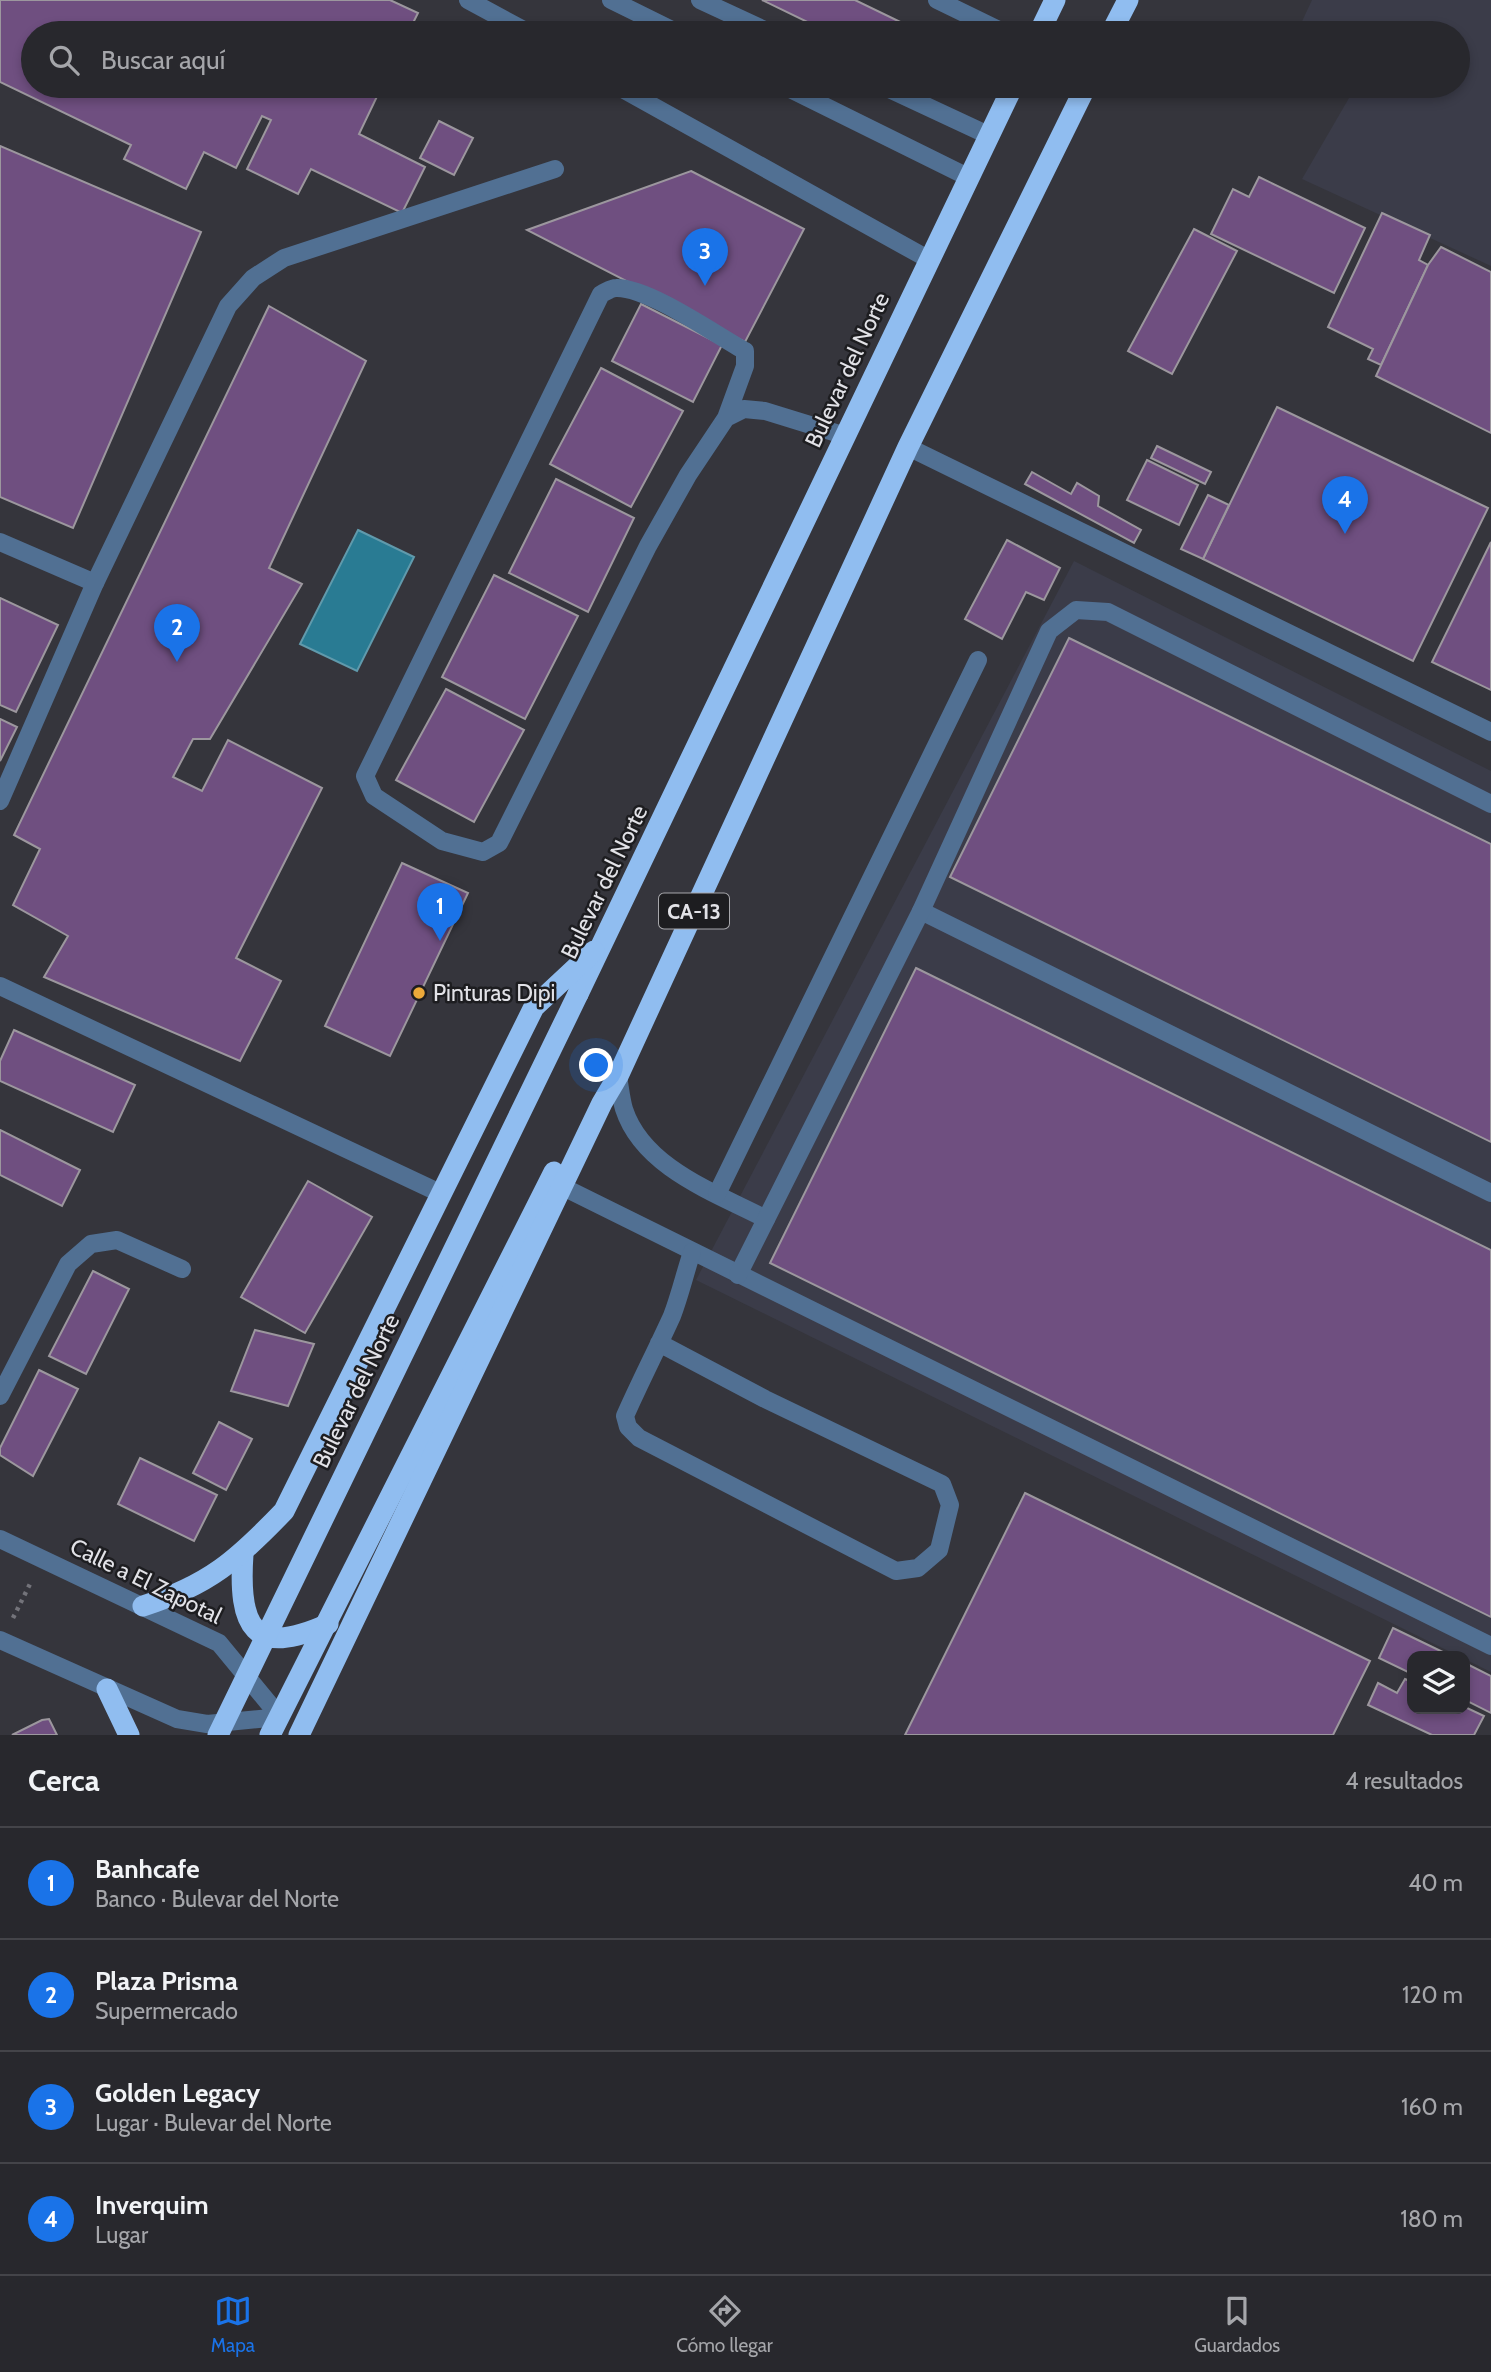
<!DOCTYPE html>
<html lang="es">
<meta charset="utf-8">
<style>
body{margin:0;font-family:Cabin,sans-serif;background:#343439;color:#f1f3f6}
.controls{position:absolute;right:21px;bottom:21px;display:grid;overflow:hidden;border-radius:14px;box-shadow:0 4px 10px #0003}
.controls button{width:63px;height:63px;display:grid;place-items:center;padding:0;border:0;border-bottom:2px solid #444449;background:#28282d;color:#f1f3f6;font:35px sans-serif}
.you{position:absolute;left:597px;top:1066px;width:24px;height:24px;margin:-18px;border:5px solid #fff;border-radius:50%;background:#1a73e8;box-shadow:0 0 0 10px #1a73e833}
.badge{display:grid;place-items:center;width:46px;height:46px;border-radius:50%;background:#1a73e8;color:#fff;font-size:23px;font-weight:700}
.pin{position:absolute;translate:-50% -58px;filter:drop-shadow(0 2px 4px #0008)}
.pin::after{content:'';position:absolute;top:37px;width:24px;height:21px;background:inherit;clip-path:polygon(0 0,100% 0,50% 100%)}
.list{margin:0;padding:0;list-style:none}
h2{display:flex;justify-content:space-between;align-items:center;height:91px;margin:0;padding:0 28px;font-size:30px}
h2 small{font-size:23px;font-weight:400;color:#a5a6aa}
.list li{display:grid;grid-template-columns:46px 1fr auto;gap:21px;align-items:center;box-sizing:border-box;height:112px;padding:0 28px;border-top:2px solid #444449}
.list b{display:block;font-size:26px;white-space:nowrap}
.list p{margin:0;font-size:23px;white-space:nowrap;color:#a5a6aa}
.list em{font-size:23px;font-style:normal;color:#a5a6aa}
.icon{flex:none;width:38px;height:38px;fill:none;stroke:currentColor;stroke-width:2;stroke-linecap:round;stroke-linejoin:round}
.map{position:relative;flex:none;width:1491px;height:1735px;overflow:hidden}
.search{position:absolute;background:#28282d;box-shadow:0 4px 10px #0003;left:21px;right:21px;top:21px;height:77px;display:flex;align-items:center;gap:18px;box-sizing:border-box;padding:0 24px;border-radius:38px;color:#a5a6aa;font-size:26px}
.sheet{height:539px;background:#28282d}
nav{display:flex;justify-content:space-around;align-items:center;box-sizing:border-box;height:98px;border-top:2px solid #444449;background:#28282d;font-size:19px;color:#a5a6aa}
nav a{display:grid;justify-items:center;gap:4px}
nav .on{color:#1a73e8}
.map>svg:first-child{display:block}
.built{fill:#3b3c49}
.water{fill:#297b93;stroke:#609aac;stroke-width:2}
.building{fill:#6f4f80;stroke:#9c979e;stroke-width:2}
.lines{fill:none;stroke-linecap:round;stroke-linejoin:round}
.path{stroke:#73737a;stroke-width:4.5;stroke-dasharray:3.5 5;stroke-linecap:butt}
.minor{stroke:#517093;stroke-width:18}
.highway{stroke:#90bdf0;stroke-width:21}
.highway-bridge{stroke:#90bdf0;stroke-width:21}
.poi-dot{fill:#eca93a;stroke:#1d1d20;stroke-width:2.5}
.labels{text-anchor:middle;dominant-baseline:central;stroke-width:5;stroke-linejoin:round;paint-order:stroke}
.shield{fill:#1d1d20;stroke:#a7a7ab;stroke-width:2}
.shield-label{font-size:21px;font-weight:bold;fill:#e2e2e7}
.street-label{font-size:23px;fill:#e2e2e7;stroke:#1d1d20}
.poi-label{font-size:23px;fill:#e2e2e7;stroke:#1d1d20;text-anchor:start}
</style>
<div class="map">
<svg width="1491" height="1735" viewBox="0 0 1491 1735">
<rect width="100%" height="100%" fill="#35353c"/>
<g class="built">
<path d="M1312,0h179v266l-189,-87 54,-93h102v-53h-152l-8,-3z"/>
<path d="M1074,561l417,210v901l-795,-392z"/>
</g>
<path class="water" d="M358,530l56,27 -57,114 -57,-27z"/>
<g class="building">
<path d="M0,0h390l28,13 -10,20h-375v53h349l-23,48 66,33 -23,46 -91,-44 -13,25 -51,-25 24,-49 -9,-4 -26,52 -32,-16 -18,37 -62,-30 7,-14 -131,-63z"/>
<path d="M762,0h93l68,33h-93z"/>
<path d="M439,121l34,17 -19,37 -34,-17z"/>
<path d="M0,146l201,86 -128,296 -73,-31z"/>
<path d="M691,171l113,58 -59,113 -218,-112z"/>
<path d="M1259,177l106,51 -31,65 -123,-59 22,-45 16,8z"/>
<path d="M1382,213l48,22 -11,25 9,5 -47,100 -13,-6 5,-10 -45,-22z"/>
<path d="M1194,229l43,22 -65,123 -44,-23z"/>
<path d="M1441,247l50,25v161l-115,-57 52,-111z"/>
<path d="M641,304l81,41 -29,57 -81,-41z"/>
<path d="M269,306l97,55 -97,207 33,16 -92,155h-17l-20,38 29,14 26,-51 94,48 -86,170 45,23 -41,80 -196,-84 24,-41 -55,-31 27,-56 -26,-14z"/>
<path d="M601,368l82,43 -52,96 -81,-43z"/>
<path d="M1277,407l211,101 -75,153 -210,-102z"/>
<path d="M1157,446l54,26 -6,12 -54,-26z"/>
<path d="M1147,460l51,25 -19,40 -52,-25z"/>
<path d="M1032,472l39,22 6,-11 22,13 -1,10 43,24 -7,13 -109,-59z"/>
<path d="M556,479l78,39 -46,94 -79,-39z"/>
<path d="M1208,495l21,10 -26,54 -22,-10z"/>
<path d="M1007,540l53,28 -16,32 -18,-8 -24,47 -37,-20z"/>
<path d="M1491,542v148l-59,-28z"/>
<path d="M494,575l84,41 -53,103 -83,-42z"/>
<path d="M0,598l58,27 -42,87 -16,-7z"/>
<path d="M1069,638l422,206v298l-541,-265z"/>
<path d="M446,689l78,41 -50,92 -78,-42z"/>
<path d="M0,719l17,8 -17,34z"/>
<path d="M402,863l66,30 -78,163 -65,-30z"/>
<path d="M916,968l575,282v367l-721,-354z"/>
<path d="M14,1030l121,55 -22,47 -113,-51v-20z"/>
<path d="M0,1130l80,40 -18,36 -62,-31z"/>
<path d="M308,1181l64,36 -67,116 -64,-36z"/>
<path d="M93,1271l36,18 -43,85 -37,-18z"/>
<path d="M255,1330l59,14 -26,62 -57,-15z"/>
<path d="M39,1370l39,19 -45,87 -33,-21v-7z"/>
<path d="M219,1422l33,17 -26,51 -33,-17z"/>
<path d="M140,1458l77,37 -23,46 -76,-37z"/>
<path d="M1025,1493l345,168 -37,74h-428z"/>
<path d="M1393,1628l58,28h-39v18l-33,-16z"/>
<path d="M1465,1663l26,13v37l-26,-13z"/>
<path d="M1405,1679l7,3v27l53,-2 19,9 -10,19h-42l-64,-30 10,-22 19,10z"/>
<path d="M49,1719l8,16h-45l30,-15z"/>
</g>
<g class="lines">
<path class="path" d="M13,1618l18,-36"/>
<g class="minor">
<path d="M468,0l61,33"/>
<path d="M611,0l67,33"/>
<path d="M700,0l71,33"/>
<path d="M937,0l68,33"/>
<path d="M617,86l311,173"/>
<path d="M784,86l184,91"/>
<path d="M883,86l105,49"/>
<path d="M726,418l19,-52v-15c-29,-16 -97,-64 -129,-63 -5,0 -10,4 -15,6l-236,482 9,20 68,45 41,11 16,-9 149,-297 40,-71 38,-57 18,-9 21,2 81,25"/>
<path d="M908,447l583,285"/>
<path d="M0,542l95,41"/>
<path d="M0,801l95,-218 133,-277 25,-28 31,-20 271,-89"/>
<path d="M921,911l570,282"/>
<path d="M0,986l442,208"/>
<path d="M618,1076c2,11 3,23 6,33 19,59 92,84 142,110"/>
<path d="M563,1187l928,459"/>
<path d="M717,1194l261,-534"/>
<path d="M738,1275l183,-364 128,-280 27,-21 32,2 383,192"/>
<path d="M659,1343l106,56 177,85 8,21 -11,45 -21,18 -22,3 -257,-133 -11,-11 -3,-11c15,-34 32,-67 47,-100 8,-21 13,-43 20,-64"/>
<path d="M0,1396l68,-132 23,-20 26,-4 65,29"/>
<path d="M0,1539l219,104 61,74"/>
<path d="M0,1640l177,79 30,5 73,-7"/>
</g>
<g class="highway">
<path d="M1039,33l16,-33"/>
<path d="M1111,33l17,-33"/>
<path d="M578,994l435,-908"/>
<path d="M243,1554c-5,73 10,104 85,70"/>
<path d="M143,1606c66,-21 94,-46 141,-95l250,-504 60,-56"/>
<path d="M107,1689l22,46"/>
<path d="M270,1735l284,-563"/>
<path d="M299,1735l303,-632 16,-27 290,-629 178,-361"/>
</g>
<path class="highway-bridge" d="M218,1735l360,-741"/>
</g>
<circle class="poi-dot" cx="419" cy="993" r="7"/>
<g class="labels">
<rect class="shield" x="659" y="893.5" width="70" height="35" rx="5"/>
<g class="shield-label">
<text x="694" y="911">CA-13</text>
</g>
<g class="street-label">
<text transform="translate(847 370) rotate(-65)">Bulevar del Norte</text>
<text transform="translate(604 882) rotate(-64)">Bulevar del Norte</text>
<text transform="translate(356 1391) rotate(-64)">Bulevar del Norte</text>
<text transform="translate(146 1581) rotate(26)">Calle a El Zapotal</text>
</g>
<g class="poi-label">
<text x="433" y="993">Pinturas Dipi</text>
</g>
</g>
</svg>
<div class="controls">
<button><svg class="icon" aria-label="layers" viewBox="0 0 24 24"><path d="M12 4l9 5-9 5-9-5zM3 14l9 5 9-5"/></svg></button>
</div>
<div class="you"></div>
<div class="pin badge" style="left:440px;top:941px">1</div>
<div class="pin badge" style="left:177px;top:662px">2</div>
<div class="pin badge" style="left:705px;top:286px">3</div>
<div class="pin badge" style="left:1345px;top:534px">4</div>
<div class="search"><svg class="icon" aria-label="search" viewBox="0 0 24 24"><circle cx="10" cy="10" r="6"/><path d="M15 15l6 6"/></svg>Buscar aquí</div>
</div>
<section class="sheet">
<h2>Cerca<small>4 resultados</small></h2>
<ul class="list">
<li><span class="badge">1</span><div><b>Banhcafe</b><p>Banco · Bulevar del Norte</p></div><em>40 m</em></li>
<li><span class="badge">2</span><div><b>Plaza Prisma</b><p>Supermercado</p></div><em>120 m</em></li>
<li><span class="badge">3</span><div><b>Golden Legacy</b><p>Lugar · Bulevar del Norte</p></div><em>160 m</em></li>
<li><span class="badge">4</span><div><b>Inverquim</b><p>Lugar</p></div><em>180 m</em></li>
</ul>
</section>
<nav>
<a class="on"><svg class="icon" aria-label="map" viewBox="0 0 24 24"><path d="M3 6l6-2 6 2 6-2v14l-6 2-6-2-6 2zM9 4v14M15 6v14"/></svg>Mapa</a>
<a><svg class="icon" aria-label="directions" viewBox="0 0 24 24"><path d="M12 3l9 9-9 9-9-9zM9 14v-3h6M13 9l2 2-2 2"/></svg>Cómo llegar</a>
<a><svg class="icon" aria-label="saved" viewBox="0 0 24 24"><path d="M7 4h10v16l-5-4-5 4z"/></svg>Guardados</a>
</nav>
